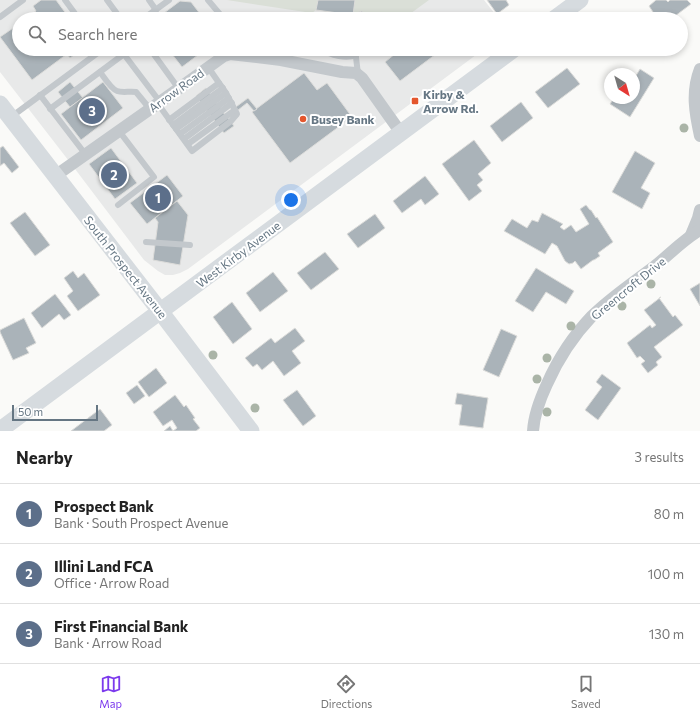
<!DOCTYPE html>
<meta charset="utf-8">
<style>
body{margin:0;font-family:Commissioner,sans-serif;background:#f2f2f2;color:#222}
.compass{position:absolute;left:604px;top:68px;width:36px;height:36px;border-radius:50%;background:#fff;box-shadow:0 2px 6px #0003;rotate:143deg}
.scale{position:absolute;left:12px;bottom:10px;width:86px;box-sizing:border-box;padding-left:4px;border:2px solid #657683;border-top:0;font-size:11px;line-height:14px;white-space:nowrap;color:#657683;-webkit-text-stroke:3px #fff;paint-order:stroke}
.you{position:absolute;left:291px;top:200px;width:14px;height:14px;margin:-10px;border:3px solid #fff;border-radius:50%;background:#1a73e8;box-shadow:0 0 0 6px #1a73e833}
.badge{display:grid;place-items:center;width:26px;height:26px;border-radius:50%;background:#7c3aed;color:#fff;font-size:13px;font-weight:700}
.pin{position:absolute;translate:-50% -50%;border:2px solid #fff;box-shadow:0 1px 4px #0006}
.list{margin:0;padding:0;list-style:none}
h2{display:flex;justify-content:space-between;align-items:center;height:52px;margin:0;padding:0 16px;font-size:17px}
h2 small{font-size:13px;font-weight:400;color:#767676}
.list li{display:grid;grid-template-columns:26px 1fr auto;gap:12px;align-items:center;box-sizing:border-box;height:60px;padding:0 16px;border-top:1px solid #e0e0e0}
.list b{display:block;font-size:15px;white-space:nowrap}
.list p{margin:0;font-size:13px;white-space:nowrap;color:#767676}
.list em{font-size:13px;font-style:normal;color:#767676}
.icon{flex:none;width:22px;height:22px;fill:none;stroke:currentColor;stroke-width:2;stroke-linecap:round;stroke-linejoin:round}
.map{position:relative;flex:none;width:700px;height:431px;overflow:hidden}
.search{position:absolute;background:#fff;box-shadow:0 2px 6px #0003;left:12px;right:12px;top:12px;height:44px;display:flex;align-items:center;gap:10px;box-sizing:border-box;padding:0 14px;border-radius:22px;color:#767676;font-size:15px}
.sheet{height:232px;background:#fff}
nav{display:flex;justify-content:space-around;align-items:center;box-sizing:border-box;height:56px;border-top:1px solid #e0e0e0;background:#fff;font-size:11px;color:#767676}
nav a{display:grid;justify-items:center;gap:2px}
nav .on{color:#7c3aed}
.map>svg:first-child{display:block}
.built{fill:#e8e9e9}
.green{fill:#dadfd7}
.building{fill:#aab3b9;stroke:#dcdcda}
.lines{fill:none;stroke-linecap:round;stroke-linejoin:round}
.service{stroke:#c3c8cc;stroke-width:6}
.minor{stroke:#c3c8cc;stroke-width:12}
.secondary{stroke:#d6dbdf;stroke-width:17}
.tree{fill:#aab4a7}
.poi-dot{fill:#e4572e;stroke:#fff;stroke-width:1.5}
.labels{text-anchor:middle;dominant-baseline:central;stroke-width:4;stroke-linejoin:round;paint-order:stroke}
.street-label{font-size:12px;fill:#657683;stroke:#fff}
.poi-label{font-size:12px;font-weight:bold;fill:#657683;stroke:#fff;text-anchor:start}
</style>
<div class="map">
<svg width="700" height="431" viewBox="0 0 700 431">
<rect width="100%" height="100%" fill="#fafaf8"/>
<path class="built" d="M0,0h484l15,19h-480v30h465l-296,220 -8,4 -7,2h-8l-7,-4 -14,-11 -72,-95 -72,-93z"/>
<path class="green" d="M227,0h202l-26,19h-49l-1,-4 -37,-5 -4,3z"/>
<g class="building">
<path d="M41,0h15l14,19h-45l11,-8 -3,-5z"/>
<path d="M318,0h37l-2,15 -37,-5z"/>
<path d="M487,0h19l3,5 -12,9z"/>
<path d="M656,0h10l2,2 2,-2h17l4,4 -20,15h-23l-1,-2 6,-5 -4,-6z"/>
<path d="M180,1l11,1 13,17h-48z"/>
<path d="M362,11l6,8h-14l-2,-3 1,-2z"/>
<path d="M19,24v25h63l-12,9 -3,-4 -35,26 -32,-43z"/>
<path d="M168,49h38l-24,18z"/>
<path d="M401,49h31l4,5 -36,27 -15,-19z"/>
<path d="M567,68l13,16 -32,24 -13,-16z"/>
<path d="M640,69l14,9 -24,39 -20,-13 4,-6h20v-19z"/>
<path d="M304,73l13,17 10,-7 25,34 -62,46 -38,-51z"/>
<path d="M70,82l13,16 -13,9 -12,-15z"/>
<path d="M103,82l20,26 -42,32 -20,-26z"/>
<path d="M206,88l19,27 23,-17 9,11 -3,2 -7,-8 -19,15 6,8 -10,7 -28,-37z"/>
<path d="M521,102l12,16 -31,24 -12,-16z"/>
<path d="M474,140l17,23 -13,11 5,6 -6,5 5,6 -13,10 -27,-37z"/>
<path d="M3,146l16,21 -7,6 -8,-10 -4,3v-18z"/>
<path d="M111,148l26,35 -22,16 -26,-35z"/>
<path d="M635,151l20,12 -14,25 9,5 -8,16 -30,-17z"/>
<path d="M167,175l16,21 -36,28 -17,-21z"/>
<path d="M425,176l14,18 -14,11 -4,-6 -19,14 -9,-12z"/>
<path d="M177,201l11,14 -8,50 -27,-5 5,-38 -3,-4z"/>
<path d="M586,205l4,5h1l5,8 1,-1 16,25 -15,11 2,3 -6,4h-1l-12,9 -6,-8 -2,2 -4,1 -4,-3 -8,-15 -5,-3 -7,11 -41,-23 8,-12 15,9 5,-8 6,2 4,-9 21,11 -3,3 4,3 7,-5 5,7 13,-8 -9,-15z"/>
<path d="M25,212l25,33 -15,11 -25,-33z"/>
<path d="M375,214l10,14 -27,20 -11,-14z"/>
<path d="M325,252l14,17 -28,21 -14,-17z"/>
<path d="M536,268l38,23 -8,13 -20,-12 -13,20 -18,-11z"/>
<path d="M73,271l5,7 6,-5 16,22 -22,16 -11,-15 6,-5 -9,-13z"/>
<path d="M273,272l15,19 -28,21 -14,-19z"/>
<path d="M700,283v23l-10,-17z"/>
<path d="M55,294l16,21 -7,5 -5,-6 -17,14 -11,-15z"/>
<path d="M661,297l-2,1 14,19 2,-2 8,10 -29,22 8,10 -6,5 2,3 -10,8 -7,-9 4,-3 -5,-5 -3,2 -10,-15 23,-18 2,3 4,-3 -12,-15z"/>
<path d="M232,302l20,27 -19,15 -20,-27z"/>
<path d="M24,318l12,25 -10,5 3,5 -16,7 -13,-28v-2z"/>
<path d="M295,328l10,13 -13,10 9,12 -17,13 -11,-15 -11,9 -5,-6 -4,3 -8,-9 26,-20 4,5z"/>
<path d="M501,329l16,7 -18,41 -16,-7z"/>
<path d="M156,368l11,15 -18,14 -11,-15z"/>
<path d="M602,374l19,14 -23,32 -13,-10 17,-23 -6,-5z"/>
<path d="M137,385l8,11 -11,8 -8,-11z"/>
<path d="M297,390l19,26 -13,10 -20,-26z"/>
<path d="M457,393l31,5 -5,30 -24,-3 3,-20 -7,-1z"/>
<path d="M175,395l9,12 2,-2 9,13 -2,1 7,9 -4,3h-32l6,-5 3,5 4,-3 -5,-8 -9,6 -10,-14z"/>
<path d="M100,409l12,16 -8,6h-33z"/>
</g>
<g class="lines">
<g class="service">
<path d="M65,0l14,19"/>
<path d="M107,0l14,19"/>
<path d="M149,0l7,10"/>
<path d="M208,0l16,19"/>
<path d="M0,17l23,-17"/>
<path d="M143,19l26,-19"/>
<path d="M120,49l40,53"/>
<path d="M150,49l29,40"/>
<path d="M323,49c7,7 24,10 33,6"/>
<path d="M355,49l3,25"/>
<path d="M100,72c4,5 11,17 17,19 5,2 13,0 19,1l14,17"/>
<path d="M40,95l46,60"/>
<path d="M158,104l34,47 39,-30 6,-7 -11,-21 -18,-26"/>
<path d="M50,109l74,-55"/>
<path d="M11,117l92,-68"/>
<path d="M169,120l50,-37"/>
<path d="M173,125l50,-37"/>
<path d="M176,129l50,-36"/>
<path d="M180,134l49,-36"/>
<path d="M184,139l48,-36"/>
<path d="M188,144l47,-34"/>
<path d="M118,205l36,-28 -35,-46"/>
<path d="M146,242l44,3"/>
</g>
<g class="minor">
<path d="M700,69c-9,23 -5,44 0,67"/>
<path d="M55,176l105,-74 64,-46 6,-2 51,6 61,12 14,1 6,5 39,55"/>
<path d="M691,235l7,-17 2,-8"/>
<path d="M533,431c1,-16 7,-32 14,-47 11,-25 26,-48 45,-68 19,-19 42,-34 63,-50 15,-12 28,-26 45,-36"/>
</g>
<g class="secondary">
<path d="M554,19l26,-19"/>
<path d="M0,104l160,207 91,120"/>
<path d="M0,430l514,-381"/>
</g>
</g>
<g class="tree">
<circle cx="684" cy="128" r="4.5"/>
<circle cx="651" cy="284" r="4.5"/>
<circle cx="622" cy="306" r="4.5"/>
<circle cx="571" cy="326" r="4.5"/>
<circle cx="213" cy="355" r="4.5"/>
<circle cx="547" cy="358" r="4.5"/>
<circle cx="537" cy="379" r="4.5"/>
<circle cx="255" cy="408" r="4.5"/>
<circle cx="547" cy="412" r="4.5"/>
</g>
<g class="poi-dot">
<rect x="411" y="97" width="8" height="8" rx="2"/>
<circle cx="303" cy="119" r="4"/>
</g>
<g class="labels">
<g class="street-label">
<text transform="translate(176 90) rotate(-36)">Arrow Road</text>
<text transform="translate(238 254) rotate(-37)">West Kirby Avenue</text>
<text transform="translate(126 267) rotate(52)">South Prospect Avenue</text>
<text transform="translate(628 288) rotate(-39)">Greencroft Drive</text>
</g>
<g class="poi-label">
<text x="423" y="94">Kirby &amp;<tspan x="423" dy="14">Arrow Rd.</tspan></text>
<text x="311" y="119">Busey Bank</text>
</g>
</g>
</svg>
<svg class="compass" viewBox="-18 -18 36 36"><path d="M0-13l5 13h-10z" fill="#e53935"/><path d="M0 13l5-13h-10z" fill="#767676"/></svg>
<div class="scale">50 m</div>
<div class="you"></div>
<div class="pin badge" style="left:158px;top:198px;background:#5c6f8a">1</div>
<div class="pin badge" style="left:114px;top:175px;background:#5c6f8a">2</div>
<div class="pin badge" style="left:92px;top:111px;background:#5c6f8a">3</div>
<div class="search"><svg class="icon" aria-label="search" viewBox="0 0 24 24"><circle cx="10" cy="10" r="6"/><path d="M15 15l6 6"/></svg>Search here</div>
</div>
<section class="sheet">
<h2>Nearby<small>3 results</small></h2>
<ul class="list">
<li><span class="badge" style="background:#5c6f8a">1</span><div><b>Prospect Bank</b><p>Bank · South Prospect Avenue</p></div><em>80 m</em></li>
<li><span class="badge" style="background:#5c6f8a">2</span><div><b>Illini Land FCA</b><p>Office · Arrow Road</p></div><em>100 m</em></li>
<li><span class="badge" style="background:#5c6f8a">3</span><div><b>First Financial Bank</b><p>Bank · Arrow Road</p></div><em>130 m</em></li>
</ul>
</section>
<nav>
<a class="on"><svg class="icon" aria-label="map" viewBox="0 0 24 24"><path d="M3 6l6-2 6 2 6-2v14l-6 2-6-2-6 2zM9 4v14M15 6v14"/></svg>Map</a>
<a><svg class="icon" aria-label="directions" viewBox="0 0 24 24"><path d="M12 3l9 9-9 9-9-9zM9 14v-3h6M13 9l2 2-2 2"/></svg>Directions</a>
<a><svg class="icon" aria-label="saved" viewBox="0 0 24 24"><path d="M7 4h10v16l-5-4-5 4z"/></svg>Saved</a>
</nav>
